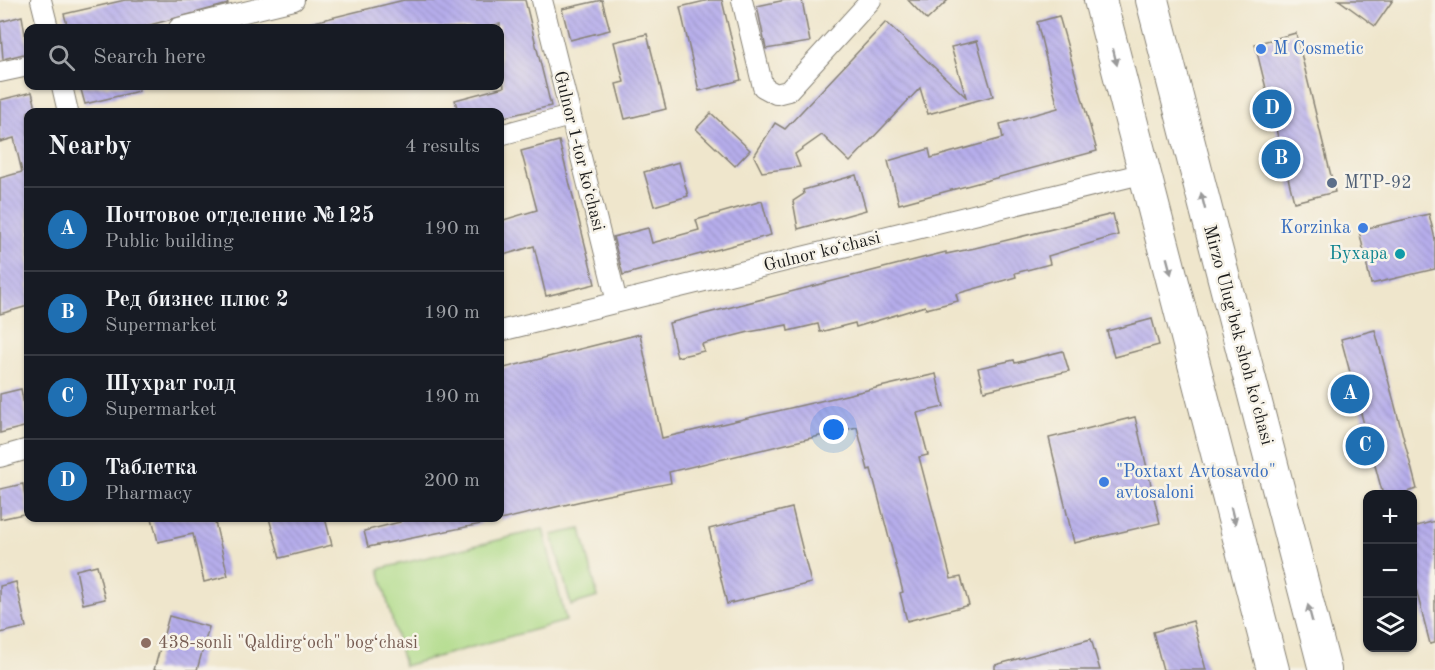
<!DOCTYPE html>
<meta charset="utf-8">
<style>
body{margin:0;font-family:"Old Standard TT",serif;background:#242831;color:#f1f3f6}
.controls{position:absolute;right:18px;bottom:18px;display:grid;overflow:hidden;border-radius:12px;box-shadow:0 2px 4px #0004}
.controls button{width:54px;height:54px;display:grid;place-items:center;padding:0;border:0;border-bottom:2px solid #363941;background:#171b24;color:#f1f3f6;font:30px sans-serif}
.you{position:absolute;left:834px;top:430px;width:21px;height:21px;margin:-15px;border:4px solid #fff;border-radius:50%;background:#1a73e8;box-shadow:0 0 0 9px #1a73e833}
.badge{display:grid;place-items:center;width:39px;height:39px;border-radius:50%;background:#1f6fb2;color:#fff;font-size:20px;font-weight:700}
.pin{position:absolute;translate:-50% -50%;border:3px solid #fff;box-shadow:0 2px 6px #0006}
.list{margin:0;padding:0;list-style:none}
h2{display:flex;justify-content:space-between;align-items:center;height:78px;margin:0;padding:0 24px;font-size:26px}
h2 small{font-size:20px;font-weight:400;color:#9ea1a6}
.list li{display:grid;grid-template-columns:39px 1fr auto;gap:18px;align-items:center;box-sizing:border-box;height:84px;padding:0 24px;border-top:2px solid #363941}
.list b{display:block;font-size:22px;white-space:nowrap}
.list p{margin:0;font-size:20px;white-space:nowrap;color:#9ea1a6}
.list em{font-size:20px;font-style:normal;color:#9ea1a6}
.icon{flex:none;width:33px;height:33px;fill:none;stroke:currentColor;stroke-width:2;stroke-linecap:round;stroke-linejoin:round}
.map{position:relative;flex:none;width:1435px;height:670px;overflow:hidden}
.search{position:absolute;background:#171b24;box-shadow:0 2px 4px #0004;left:24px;top:24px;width:480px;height:66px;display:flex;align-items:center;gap:15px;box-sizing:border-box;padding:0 21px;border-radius:12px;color:#9ea1a6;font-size:22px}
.panel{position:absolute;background:#171b24;box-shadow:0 2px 4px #0004;left:24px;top:108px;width:480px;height:414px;border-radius:12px}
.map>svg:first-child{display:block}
.pitch{fill:#adda86;stroke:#647b51;stroke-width:1.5}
.building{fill:url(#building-back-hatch)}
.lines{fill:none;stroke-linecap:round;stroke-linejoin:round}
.street-casing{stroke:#868174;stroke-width:22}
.primary-casing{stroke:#868174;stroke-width:34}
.street{stroke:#fff;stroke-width:20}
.primary{stroke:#fff;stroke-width:32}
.oneway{fill:#999}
.shop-dot{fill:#3f7fe0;stroke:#f7f3e8;stroke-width:2}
.service-dot{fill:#5c6f8a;stroke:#f7f3e8;stroke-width:2}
.culture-dot{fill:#0f9aa8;stroke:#f7f3e8;stroke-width:2}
.education-dot{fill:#8d6e63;stroke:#f7f3e8;stroke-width:2}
.labels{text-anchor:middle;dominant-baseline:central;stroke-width:5;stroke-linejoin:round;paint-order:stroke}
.shop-label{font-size:18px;fill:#366cbe;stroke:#f7f3e8;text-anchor:start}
.street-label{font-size:18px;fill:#1c1c1c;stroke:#f7f3e8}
.service-label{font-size:18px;fill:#4e5e75;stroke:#f7f3e8;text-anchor:start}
.culture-label{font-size:18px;fill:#0d838f;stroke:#f7f3e8;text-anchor:end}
.education-label{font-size:18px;fill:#785e54;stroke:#f7f3e8;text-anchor:start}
</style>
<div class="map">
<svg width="1435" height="670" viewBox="0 0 1435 670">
<defs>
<pattern id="building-back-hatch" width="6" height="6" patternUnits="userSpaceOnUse" patternTransform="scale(1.5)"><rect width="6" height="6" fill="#b6adeb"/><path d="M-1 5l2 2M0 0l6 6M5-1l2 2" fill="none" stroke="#9c94c9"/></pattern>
</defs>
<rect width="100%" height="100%" fill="#f7f3e8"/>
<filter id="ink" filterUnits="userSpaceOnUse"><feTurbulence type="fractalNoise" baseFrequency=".0167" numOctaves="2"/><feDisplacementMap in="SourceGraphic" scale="12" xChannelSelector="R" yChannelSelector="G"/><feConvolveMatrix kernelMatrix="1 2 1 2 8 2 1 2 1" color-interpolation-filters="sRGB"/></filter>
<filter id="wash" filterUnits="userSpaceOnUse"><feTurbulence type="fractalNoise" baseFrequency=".008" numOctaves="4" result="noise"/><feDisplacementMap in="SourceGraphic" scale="24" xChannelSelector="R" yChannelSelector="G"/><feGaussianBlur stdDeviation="1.35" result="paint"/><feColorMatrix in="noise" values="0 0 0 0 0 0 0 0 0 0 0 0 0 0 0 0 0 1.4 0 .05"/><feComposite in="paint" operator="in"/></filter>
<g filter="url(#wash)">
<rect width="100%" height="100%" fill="#efe6cc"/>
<g class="pitch">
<path d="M543,529l23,92 -162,45 -25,-97z"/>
<path d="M581,529l17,68 -27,8 -19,-70z"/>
</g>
<g id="blocks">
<g class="building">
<path d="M125,0h102l1,4 -89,24h-71l-4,-14z"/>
<path d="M404,0h121l26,106 -51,12v-6h-42l-3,-12 49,-13 -4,-28v-35l-19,4h-170l-1,-5z"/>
<path d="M602,0l8,30 -40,10 -8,-31z"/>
<path d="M709,0h13l19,80 -42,11 -19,-84z"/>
<path d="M785,0h17l8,42 -44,7 -9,-43z"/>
<path d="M908,0h40l-21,20z"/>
<path d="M1339,0h54l-18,26z"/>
<path d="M22,16l6,37 -25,6 -3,-37z"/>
<path d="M1059,16l38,135 -198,53 -11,-43 41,-12 2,9 72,-20 -3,-14 58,-16 -21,-86z"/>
<path d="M886,22l80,75 -15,-50 26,-6 16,55 -65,18 -8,-26 -70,74 -28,-27 -27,19 5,13 -38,5 -8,-16 21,-33 10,6z"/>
<path d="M1296,33l39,159 -41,10 -39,-158z"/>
<path d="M647,34l19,75 -41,10 -9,-35 8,-2 -10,-40z"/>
<path d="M80,86h58l1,5 -54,13z"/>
<path d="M32,92l5,20h-9v194l-28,8v-136l22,-6 -8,-34 -14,4v-42z"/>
<path d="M711,113l39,37 -15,16 -39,-37z"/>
<path d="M559,141l36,143 -49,12 -12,-50 -34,10v-35l37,-11 -16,-59z"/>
<path d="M679,162l9,34 -34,10 -10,-34z"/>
<path d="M856,175l10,35 -68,19 -5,-28 11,-7 -1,-4z"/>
<path d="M762,201l9,34 -148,40 -10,-38 35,-9 4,15 47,-13 -3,-10z"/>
<path d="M1113,214l5,21 -70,21 2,8 -35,9 1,4 -60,17 2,7 -32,8 -1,-3 -69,21 -1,-4 -35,9 -2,-8 -30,7 -1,-6 -38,7 -47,12 2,7 -27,6 -8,-34 277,-71v2l29,-6z"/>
<path d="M1429,214l6,25v30l-64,15 -12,-54z"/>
<path d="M1152,319l7,26 -45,12 -7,-26z"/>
<path d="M1375,330l42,159 -21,6h-13l-42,-156z"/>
<path d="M640,334l22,104 274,-64 8,33 -27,6 11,42 -9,2 32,122 10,-2 8,28 -62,16 -7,-28 3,-1 -32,-123 -3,1 -11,-43 -188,45 2,11 -68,13 -103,24v-151z"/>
<path d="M1063,351l6,20 -85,20 -6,-23 36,-8 1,3z"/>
<path d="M21,389l7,37 -28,7v-39z"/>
<path d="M1135,417l25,106 -86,20 -25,-105z"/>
<path d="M23,484l5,29 -28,6v-30z"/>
<path d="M792,508l19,75 -84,21 -18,-75z"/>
<path d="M152,518h62l14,58 -24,6 -11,-48 -35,8z"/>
<path d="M269,518h56l7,27 -52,13z"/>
<path d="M399,518h81l1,6 -113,23 -4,-16 36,-9z"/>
<path d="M1435,521v122l-5,1 -17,-67v-50z"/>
<path d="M97,565l8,34 -22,5 -7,-34z"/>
<path d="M16,582l10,45 -26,6v-47z"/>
<path d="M169,616l40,11 -12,43h-43z"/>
<path d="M1193,621l13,49h-43l-10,-38z"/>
<path d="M1091,639l9,31h-105v-5z"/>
</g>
</g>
</g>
<g filter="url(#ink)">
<use href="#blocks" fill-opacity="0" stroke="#868174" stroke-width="1.5"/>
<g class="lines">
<g class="street-casing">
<g id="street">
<path d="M41,0l7,28"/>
<path d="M542,0l75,302"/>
<path d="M742,0l21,87 13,7 12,-3 83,-91"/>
<path d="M179,28l115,-28"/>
<path d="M0,72l28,-6"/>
<path d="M62,86l6,26"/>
<path d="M500,135l70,-19"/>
<path d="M500,331l645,-158"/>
<path d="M0,457l28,-8"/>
</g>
</g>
<g class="primary-casing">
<g id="primary">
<path d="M1100,0l173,670"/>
<path d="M1152,0l173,670"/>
</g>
</g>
<use href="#street" class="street"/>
<use href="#primary" class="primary"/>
</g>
<defs><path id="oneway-solid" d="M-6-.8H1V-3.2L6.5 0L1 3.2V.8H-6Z" transform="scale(1.5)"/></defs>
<g class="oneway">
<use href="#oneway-solid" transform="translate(1115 57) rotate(76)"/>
<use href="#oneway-solid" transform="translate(1203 201) rotate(-104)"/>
<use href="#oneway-solid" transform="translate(1169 266) rotate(75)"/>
<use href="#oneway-solid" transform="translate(1233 516) rotate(76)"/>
<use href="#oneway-solid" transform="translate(1310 613) rotate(-105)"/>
</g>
</g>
<g class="shop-dot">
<circle cx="1261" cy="49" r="6"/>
<circle cx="1363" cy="228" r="6"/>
<circle cx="1104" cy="482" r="6"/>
</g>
<circle class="service-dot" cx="1332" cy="183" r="6"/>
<circle class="culture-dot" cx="1400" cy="254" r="6"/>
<circle class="education-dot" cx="146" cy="643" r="6"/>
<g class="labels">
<g class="shop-label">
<text x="1273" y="49">M Cosmetic</text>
<text x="1351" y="228" text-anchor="end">Korzinka</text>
<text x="1116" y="472">"Poxtaxt Avtosavdo"<tspan x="1116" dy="21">avtosaloni</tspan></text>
</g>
<g class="street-label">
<text transform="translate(579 151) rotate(76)">Gulnor 1-tor koʻchasi</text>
<text transform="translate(822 252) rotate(-14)">Gulnor koʻchasi</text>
<text transform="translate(1238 335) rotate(75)">Mirzo Ulug'bek shoh ko'chasi</text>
</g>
<g class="service-label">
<text x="1344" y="183">MTP-92</text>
</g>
<g class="culture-label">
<text x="1388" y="254">Бухара</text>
</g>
<g class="education-label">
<text x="158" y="643">438-sonli "Qaldirg‘och" bog‘chasi</text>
</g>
</g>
</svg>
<div class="controls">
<button>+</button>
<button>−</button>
<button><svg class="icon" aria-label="layers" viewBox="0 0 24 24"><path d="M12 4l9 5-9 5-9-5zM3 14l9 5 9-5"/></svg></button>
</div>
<div class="you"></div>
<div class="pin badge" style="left:1350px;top:394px">A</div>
<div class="pin badge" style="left:1281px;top:159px">B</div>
<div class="pin badge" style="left:1365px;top:446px">C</div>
<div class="pin badge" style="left:1272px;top:109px">D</div>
<div class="search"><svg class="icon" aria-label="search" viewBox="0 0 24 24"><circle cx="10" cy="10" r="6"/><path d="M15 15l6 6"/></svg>Search here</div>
<section class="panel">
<h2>Nearby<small>4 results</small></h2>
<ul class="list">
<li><span class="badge">A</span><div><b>Почтовое отделение №125</b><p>Public building</p></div><em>190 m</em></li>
<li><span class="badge">B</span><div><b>Ред бизнес плюс 2</b><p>Supermarket</p></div><em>190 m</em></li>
<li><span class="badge">C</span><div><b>Шухрат голд</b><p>Supermarket</p></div><em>190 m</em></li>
<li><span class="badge">D</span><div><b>Таблетка</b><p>Pharmacy</p></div><em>200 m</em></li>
</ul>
</section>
</div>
